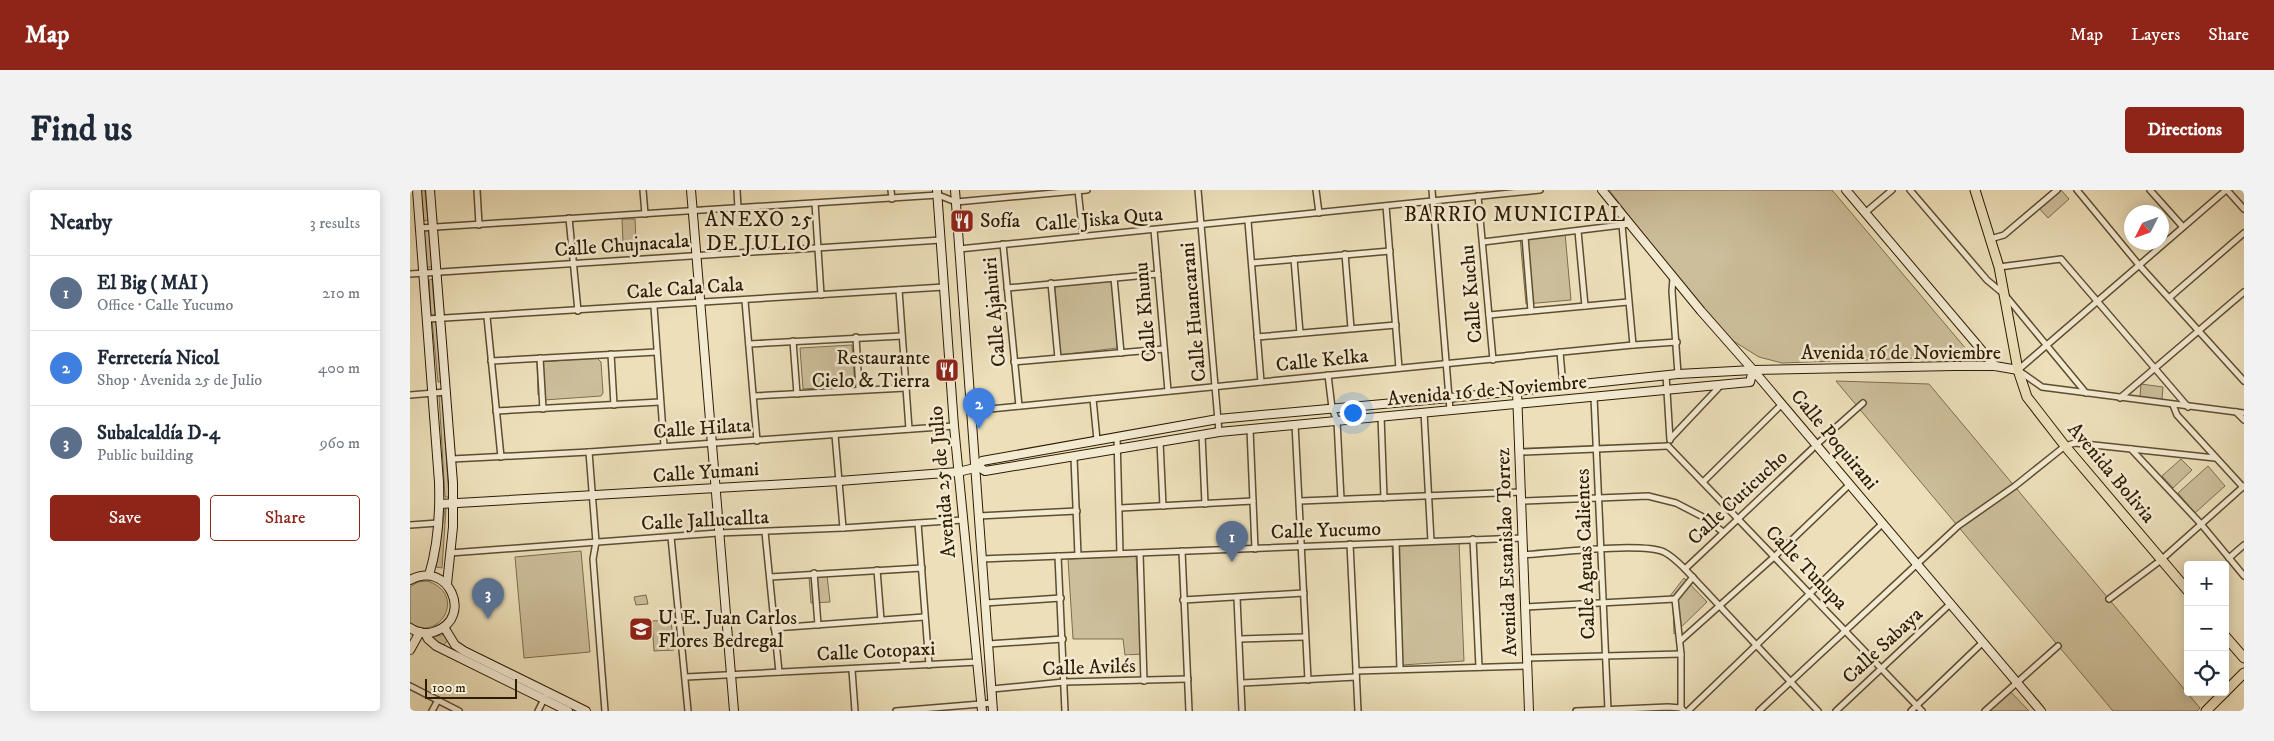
<!DOCTYPE html>
<meta charset="utf-8">
<style>
body{margin:0;font-family:"IM FELL DW Pica",serif;background:#f2f2f3;color:#1f2937}
.controls{position:absolute;right:15px;bottom:15px;display:grid;overflow:hidden;border-radius:5px;box-shadow:0 2px 12px #0003}
.controls button{width:45px;height:45px;display:grid;place-items:center;padding:0;border:0;border-bottom:1px solid #e0e1e3;background:#fff;color:#1f2937;font:25px sans-serif}
.compass{position:absolute;left:1714px;top:15px;width:45px;height:45px;border-radius:50%;background:#fff;box-shadow:0 2px 12px #0003;rotate:228deg}
.scale{position:absolute;left:15px;bottom:12px;width:92px;box-sizing:border-box;padding-left:5px;border:2px solid #2e1c03;border-top:0;font-size:14px;line-height:18px;white-space:nowrap;color:#2e1c03;-webkit-text-stroke:4px #f3ead2;paint-order:stroke}
.you{position:absolute;left:942px;top:222px;width:18px;height:18px;margin:-12px;border:4px solid #fff;border-radius:50%;background:#1a73e8;box-shadow:0 0 0 8px #1a73e833}
.badge{display:grid;place-items:center;width:32px;height:32px;border-radius:50%;background:#8f2418;color:#fff;font-size:16px;font-weight:700}
.pin{position:absolute;translate:-50% -41px;filter:drop-shadow(0 1px 2px #0008)}
.pin::after{content:'';position:absolute;top:26px;width:18px;height:15px;background:inherit;clip-path:polygon(0 0,100% 0,50% 100%)}
.list{margin:0;padding:0;list-style:none}
h2{display:flex;justify-content:space-between;align-items:center;height:65px;margin:0;padding:0 20px;font-size:21px}
h2 small{font-size:16px;font-weight:400;color:#747a83}
.list li{display:grid;grid-template-columns:32px 1fr auto;gap:15px;align-items:center;box-sizing:border-box;height:75px;padding:0 20px;border-top:1px solid #e0e1e3}
.list b{display:block;font-size:19px;white-space:nowrap}
.list p{margin:0;font-size:16px;white-space:nowrap;color:#747a83}
.list em{font-size:16px;font-style:normal;color:#747a83}
.actions{display:flex;gap:10px;padding:15px 20px}
.actions a{flex:1;padding:11px 0;border:1px solid #8f2418;border-radius:5px;text-align:center;font-size:18px;color:#8f2418}
.actions .main{background:#8f2418;color:#fff}
.icon{flex:none;width:28px;height:28px;fill:none;stroke:currentColor;stroke-width:2;stroke-linecap:round;stroke-linejoin:round}
.map{position:relative;flex:none;width:1834px;height:521px;overflow:hidden;border-radius:5px}
header{display:flex;align-items:center;gap:30px;box-sizing:border-box;height:70px;padding:0 25px;background:#8f2418;color:#fff}
header strong{font-size:24px}
nav{display:flex;gap:28px;margin-inline-start:auto;font-size:18px}
.intro{display:flex;align-items:center;justify-content:space-between;box-sizing:border-box;height:120px;padding:0 30px}
h1{margin:0;font-size:35px}
.button{padding:12px 22px;border-radius:5px;background:#8f2418;color:#fff;font-size:18px;font-weight:700}
main{display:flex;gap:30px;padding:0 30px}
aside{flex:1;background:#fff;border-radius:5px;box-shadow:0 2px 12px #0003}
.map>svg:first-child{display:block}
.green{fill:#ccbe9a;stroke:#7d6d4e}
.lines{fill:none;stroke-linecap:round;stroke-linejoin:round}
.street-casing{stroke:#5e4d30;stroke-width:8}
.secondary-casing{stroke:#2e1c03;stroke-width:10}
.primary-casing{stroke:#2e1c03;stroke-width:11}
.street{stroke:#f3ead2;stroke-width:5}
.secondary{stroke:#f3ead2;stroke-width:8}
.primary{stroke:#ecdfb9;stroke-width:9}
.labels{text-anchor:middle;dominant-baseline:central;stroke-width:5;stroke-linejoin:round;paint-order:stroke}
.street-label{font-size:20px;fill:#2e1c03;stroke:#f3ead2}
.poi-label{font-size:20px;fill:#2e1c03;stroke:#f3ead2;text-anchor:start}
.neighbourhood-label{font-size:21px;letter-spacing:1px;fill:#2e1c03;stroke:#f3ead2}
</style>
<header>
<strong>Map</strong>
<nav><a>Map</a><a>Layers</a><a>Share</a></nav>
</header>
<div class="intro"><h1>Find us</h1><a class="button">Directions</a></div>
<main>
<aside>
<h2>Nearby<small>3 results</small></h2>
<ul class="list">
<li><span class="badge" style="background:#5c6f8a">1</span><div><b>El Big ( MAI )</b><p>Office · Calle Yucumo</p></div><em>210 m</em></li>
<li><span class="badge" style="background:#3f7fe0">2</span><div><b>Ferretería Nicol</b><p>Shop · Avenida 25 de Julio</p></div><em>400 m</em></li>
<li><span class="badge" style="background:#5c6f8a">3</span><div><b>Subalcaldía D-4</b><p>Public building</p></div><em>960 m</em></li>
</ul>
<div class="actions"><a class="main">Save</a><a>Share</a></div>
</aside>
<div class="map">
<svg width="1834" height="521" viewBox="0 0 1834 521">
<rect width="100%" height="100%" fill="#ecdfb9"/>
<filter id="stains"><feTurbulence type="fractalNoise" baseFrequency=".004" numOctaves="4"/><feColorMatrix values="0 0 0 0 .2 0 0 0 0 .09 0 0 0 0 .02 0 0 0 .5 -.17"/></filter>
<radialGradient id="worn" r=".72"><stop offset=".6" stop-color="#630" stop-opacity="0"/><stop offset="1" stop-color="#630" stop-opacity=".3"/></radialGradient>
<g class="green">
<path d="M11,0h4l3,30 -4,1z"/>
<path d="M1199,0h223l140,166 -190,7 -23,-6 -29,-18 -48,-55z"/>
<path d="M1643,0h8l8,9 -21,19 -12,-13z"/>
<path d="M212,29h13l1,23h-13z"/>
<path d="M14,40h5l3,37h-5z"/>
<path d="M1155,43l6,67 -45,4 -6,-67z"/>
<path d="M22,89l3,36h-4l-2,-35z"/>
<path d="M700,91l3,2 4,65 -57,7 -5,-67 3,-3z"/>
<path d="M22,131h4l5,61h-3z"/>
<path d="M442,155l3,41 -52,3 -3,-41z"/>
<path d="M187,168l4,4 2,31 -2,3 -57,4 -6,-5 -1,-33z"/>
<path d="M1426,191l93,3 271,324 -3,3h-84z"/>
<path d="M1731,194l22,3 -1,12 -22,-2z"/>
<path d="M29,206h3l7,101h-4z"/>
<path d="M1771,269l11,11 -19,18 -11,-12z"/>
<path d="M1798,276l17,20 -30,27 -17,-20z"/>
<path d="M35,319h1l-4,59 -6,-1z"/>
<path d="M1049,352l5,119 -62,4 -1,-20h-5l-4,-101z"/>
<path d="M171,361l9,101 -66,6 -9,-101z"/>
<path d="M726,366l6,98 -17,1 -2,-16h-50l-5,-80z"/>
<path d="M417,385l3,27 -19,1 -2,-26z"/>
<path d="M1274,388l23,24 -33,32 -1,-30 -3,-8z"/>
<path d="M17,391c42,13 11,64 -17,41v-35l8,-5z"/>
<path d="M236,405l2,9 -12,1 -2,-8z"/>
<path d="M261,430l3,30 -20,1 -2,-30z"/>
<path d="M34,444l4,6 -5,6 -9,-6v-3z"/>
<path d="M1597,498l22,23h-47z"/>
</g>
<g class="lines">
<g class="street-casing">
<g id="street">
<path d="M67,0l2,35"/>
<path d="M233,0l2,24"/>
<path d="M327,0l1,18"/>
<path d="M481,0l1,9"/>
<path d="M668,0l5,46"/>
<path d="M788,0l21,242"/>
<path d="M906,0l3,23"/>
<path d="M1022,0l18,220"/>
<path d="M1500,0l77,90 18,15 81,98"/>
<path d="M1667,0l62,75 105,116"/>
<path d="M1740,0l33,37"/>
<path d="M1816,0l-208,180 24,17 202,26"/>
<path d="M1817,0l17,19"/>
<path d="M1068,6l15,164"/>
<path d="M405,13l6,92"/>
<path d="M976,16l13,162"/>
<path d="M1456,22l26,-22"/>
<path d="M159,28l9,93"/>
<path d="M838,31l13,161"/>
<path d="M1212,35l11,120"/>
<path d="M10,38l518,-33 18,7 131,-12"/>
<path d="M744,40l14,161"/>
<path d="M1168,41l7,75"/>
<path d="M1115,47l6,74"/>
<path d="M1580,49l14,-4 53,-45"/>
<path d="M1073,52l147,-18"/>
<path d="M593,54l16,162"/>
<path d="M549,59l581,-59"/>
<path d="M935,64l6,74"/>
<path d="M884,69l6,74"/>
<path d="M842,73l138,-12"/>
<path d="M1589,77l62,-8 127,148"/>
<path d="M0,84l531,-34"/>
<path d="M704,88l7,75"/>
<path d="M1263,88l-1,13 6,83"/>
<path d="M641,93l7,75"/>
<path d="M597,98l151,-14"/>
<path d="M489,100l10,139"/>
<path d="M1759,108l75,-65"/>
<path d="M335,111l12,140"/>
<path d="M244,117l10,139"/>
<path d="M1079,125l139,-13"/>
<path d="M77,127l14,140"/>
<path d="M18,129l516,-32"/>
<path d="M446,147l3,52"/>
<path d="M847,147l139,-12"/>
<path d="M383,151l4,53"/>
<path d="M339,154l153,-8"/>
<path d="M1150,162l3,35"/>
<path d="M201,164l3,51"/>
<path d="M130,168l3,51"/>
<path d="M81,171l166,-9"/>
<path d="M604,172l150,-13"/>
<path d="M918,185l4,33 5,13 4,78"/>
<path d="M1256,185l4,65"/>
<path d="M0,205l36,-3"/>
<path d="M344,206l152,-8"/>
<path d="M1184,207l14,313"/>
<path d="M1710,208l124,-106"/>
<path d="M683,209l4,41"/>
<path d="M1763,215l4,10 66,72"/>
<path d="M86,221l164,-9"/>
<path d="M560,221l663,-66 44,-3"/>
<path d="M1014,222l7,129"/>
<path d="M1826,222l8,8"/>
<path d="M971,226l3,82"/>
<path d="M885,234l13,256"/>
<path d="M840,239l5,120"/>
<path d="M425,245l8,93"/>
<path d="M792,245l3,69"/>
<path d="M707,247l3,116"/>
<path d="M1261,248l51,-54"/>
<path d="M750,252l3,64"/>
<path d="M1406,255l47,-42"/>
<path d="M1258,256l254,265"/>
<path d="M1721,259l70,75 43,52"/>
<path d="M179,262l7,90 -3,17 12,152"/>
<path d="M1111,262l147,-6"/>
<path d="M664,268l4,97"/>
<path d="M42,269l137,-7 365,-26"/>
<path d="M1293,292l79,-78"/>
<path d="M890,311l222,-9"/>
<path d="M1112,311l126,-5 28,7 29,15 18,14"/>
<path d="M710,318l133,-7"/>
<path d="M568,326l99,-5"/>
<path d="M508,333l11,142"/>
<path d="M0,335l28,-2"/>
<path d="M355,342l14,140"/>
<path d="M261,347l17,174"/>
<path d="M1063,349l6,128"/>
<path d="M986,353l4,126"/>
<path d="M940,354l8,167"/>
<path d="M772,361l7,160"/>
<path d="M40,363l268,-20 125,-5 120,-8"/>
<path d="M730,363l4,128"/>
<path d="M1113,365c29,-2 118,-13 141,-3 8,4 15,11 21,17l133,142"/>
<path d="M648,366l7,155"/>
<path d="M1819,368l15,-13"/>
<path d="M571,369l542,-21"/>
<path d="M1275,379l127,-120"/>
<path d="M467,380l4,50"/>
<path d="M404,383l4,52"/>
<path d="M360,387l152,-9"/>
<path d="M827,408l5,113"/>
<path d="M1699,409l52,-39 83,-74"/>
<path d="M773,410l121,-7"/>
<path d="M575,413l76,-5"/>
<path d="M1115,417l150,-8"/>
<path d="M364,438l150,-11"/>
<path d="M830,449l65,-2"/>
<path d="M1270,451l94,-84 76,-73"/>
<path d="M578,454l75,-5"/>
<path d="M1117,468l154,-4"/>
<path d="M442,480l3,41"/>
<path d="M946,481l171,-5"/>
<path d="M276,487l292,-15"/>
<path d="M832,493l114,-6"/>
<path d="M0,496l49,25"/>
<path d="M582,499l72,-7 124,-3"/>
<path d="M1271,518v-54l-6,-55 18,-22"/>
<path d="M22,521l6,-11"/>
<path d="M128,521l7,-14"/>
<path d="M486,521l97,-8"/>
<path d="M1166,521l92,-4 13,1 3,3"/>
<path d="M1278,521l195,-188"/>
<path d="M1349,521l199,-185 57,-40 50,-40 10,-3 140,15"/>
<path d="M1426,521l114,-107"/>
<path d="M1501,521l72,-69"/>
<path d="M1575,521l73,-65"/>
</g>
</g>
<g class="secondary-casing">
<g id="secondary">
<path d="M7,0l22,292c1,31 -1,64 -10,93"/>
<path d="M20,0l23,293v44l-6,57"/>
<path d="M281,0l43,521"/>
<path d="M527,0l17,236 28,285"/>
<path d="M545,0l38,521"/>
<path d="M1192,0l99,121 52,59 288,341"/>
<path d="M1436,0l149,176"/>
<path d="M1107,201l12,320"/>
<path d="M569,277l3,-6 236,-42 231,-21 229,-24 75,-4 201,-4h41l23,4"/>
<path d="M30,314l399,-23 119,-9 21,-5 6,4 234,-39 531,-50 3,-12"/>
<path d="M0,390c38,-21 64,37 26,51 -9,4 -18,2 -26,-3"/>
<path d="M34,437l11,18 9,6 122,60"/>
<path d="M15,443l3,6 8,7 132,65"/>
<path d="M0,460l10,-18"/>
</g>
</g>
<g class="primary-casing">
<g id="primary">
<path d="M1565,0l24,77 19,103 9,27 38,49 123,145"/>
<path d="M1815,446l19,22"/>
<path d="M1815,502l19,-19"/>
<path d="M1796,521l19,-19"/>
</g>
</g>
<use href="#street" class="street"/>
<use href="#secondary" class="secondary"/>
<use href="#primary" class="primary"/>
</g>
<defs>
<g id="restaurant-square" transform="scale(1.25)"><rect x="-9" y="-9" width="18" height="18" rx="4" fill="#8f2418" stroke="#f3ead2"/><path d="M-5-6h1v4h1v-4h1v4h1v-4h1v5L-1.5 .5V6h-2V.5L-5-1ZM5-6V6H3V1.5H1.5Q1.5-4 5-6Z" fill="#fff"/></g>
<g id="school-square" transform="scale(1.25)"><rect x="-9" y="-9" width="18" height="18" rx="4" fill="#8f2418" stroke="#f3ead2"/><path d="M0-5L7-2L0 1L-7-2ZM-4 1L0 2.5L4 1V4Q0 6-4 4Z" fill="#fff"/></g>
</defs>
<g fill-rule="evenodd">
<use href="#restaurant-square" x="552" y="31"/>
<use href="#restaurant-square" x="537" y="180"/>
<use href="#school-square" x="231" y="439"/>
</g>
<g class="labels">
<g class="street-label">
<text transform="translate(689 30) rotate(-5)">Calle Jiska Quta</text>
<text transform="translate(212 56) rotate(-4)">Calle Chujnacala</text>
<text transform="translate(275 99) rotate(-4)">Cale Cala Cala</text>
<text transform="translate(1062 104) rotate(-95)">Calle Kuchu</text>
<text transform="translate(585 122) rotate(-95)">Calle Ajahuiri</text>
<text transform="translate(736 122) rotate(-95)">Calle Khunu</text>
<text transform="translate(784 122) rotate(-95)">Calle Huancarani</text>
<text x="1491" y="163">Avenida 16 de Noviembre</text>
<text transform="translate(912 171) rotate(-6)">Calle Kelka</text>
<text transform="translate(1077 201) rotate(-5)">Avenida 16 de Noviembre</text>
<text transform="translate(292 239) rotate(-4)">Calle Hilata</text>
<text transform="translate(1424 250) rotate(50)">Calle Poquirani</text>
<text transform="translate(296 283) rotate(-4)">Calle Yumani</text>
<text transform="translate(1701 283) rotate(50)">Avenida Bolivia</text>
<text transform="translate(533 292) rotate(-95)">Avenida 25 de Julio</text>
<text transform="translate(1328 308) rotate(-43)">Calle Cuticucho</text>
<text transform="translate(295 331) rotate(-3)">Calle Jallucallta</text>
<text transform="translate(916 341) rotate(-2)">Calle Yucumo</text>
<text transform="translate(1097 362) rotate(-92)">Avenida Estanislao Torrez</text>
<text transform="translate(1176 364) rotate(-92)">Calle Aguas Calientes</text>
<text transform="translate(1396 378) rotate(46)">Calle Tunupa</text>
<text transform="translate(1473 456) rotate(-43)">Calle Sabaya</text>
<text transform="translate(466 462) rotate(-3)">Calle Cotopaxi</text>
<text transform="translate(679 478) rotate(-2)">Calle Avilés</text>
</g>
<g class="poi-label">
<text x="570" y="31">Sofía</text>
<text x="520" y="168" text-anchor="end">Restaurante<tspan x="520" dy="23">Cielo &amp; Tierra</tspan></text>
<text x="248" y="428">U. E. Juan Carlos<tspan x="248" dy="23">Flores Bedregal</tspan></text>
</g>
<g class="neighbourhood-label">
<text x="1105" y="25">BARRIO MUNICIPAL</text>
<text x="349" y="30">ANEXO 25<tspan x="349" dy="24">DE JULIO</tspan></text>
</g>
</g>
<rect width="100%" height="100%" filter="url(#stains)"/>
<rect width="100%" height="100%" fill="url(#worn)"/>
</svg>
<div class="controls">
<button>+</button>
<button>−</button>
<button><svg class="icon" aria-label="locate" viewBox="0 0 24 24"><circle cx="12" cy="12" r="6"/><path d="M12 2v4M12 18v4M2 12h4M18 12h4"/></svg></button>
</div>
<svg class="compass" viewBox="-18 -18 36 36"><path d="M0-13l5 13h-10z" fill="#e53935"/><path d="M0 13l5-13h-10z" fill="#747a83"/></svg>
<div class="scale">100 m</div>
<div class="you"></div>
<div class="pin badge" style="left:822px;top:372px;background:#5c6f8a">1</div>
<div class="pin badge" style="left:569px;top:239px;background:#3f7fe0">2</div>
<div class="pin badge" style="left:78px;top:429px;background:#5c6f8a">3</div>
</div>
</main>
